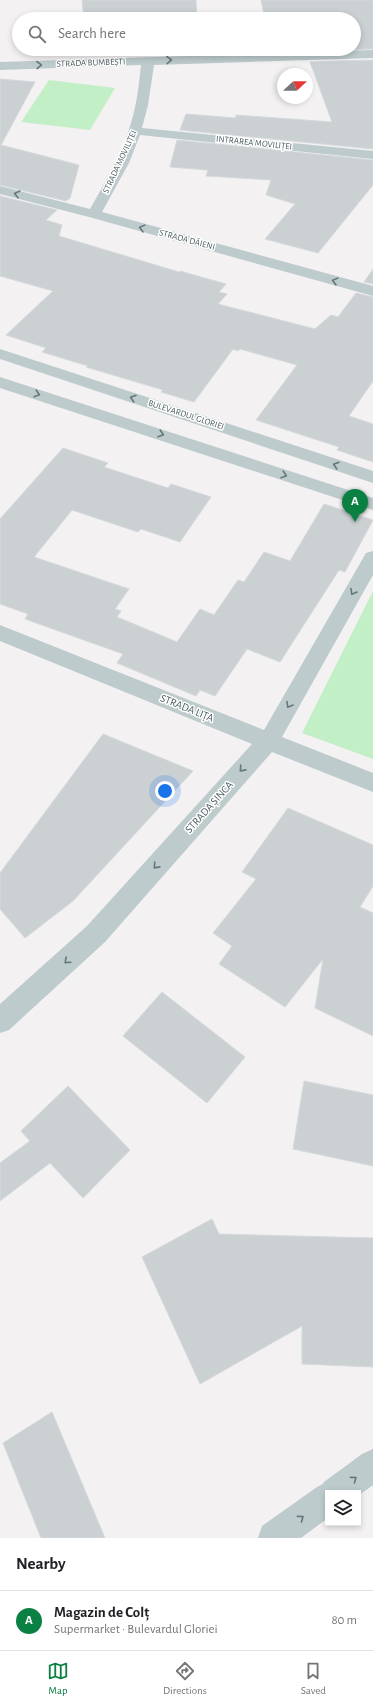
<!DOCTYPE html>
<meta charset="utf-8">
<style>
body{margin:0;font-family:"Alegreya Sans",sans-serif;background:#f2f2f2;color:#202124}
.controls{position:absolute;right:12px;bottom:12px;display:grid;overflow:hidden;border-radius:0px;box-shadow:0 2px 6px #0003}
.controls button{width:36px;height:36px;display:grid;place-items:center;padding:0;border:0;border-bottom:1px solid #e0e0e0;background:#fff;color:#202124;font:20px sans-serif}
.compass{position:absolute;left:277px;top:68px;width:36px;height:36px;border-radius:50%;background:#fff;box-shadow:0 2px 6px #0003;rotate:68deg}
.you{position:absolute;left:165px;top:791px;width:14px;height:14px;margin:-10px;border:3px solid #fff;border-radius:50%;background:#1a73e8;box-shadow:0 0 0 6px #1a73e833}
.badge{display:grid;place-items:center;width:26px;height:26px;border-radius:50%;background:#0b8043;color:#fff;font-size:13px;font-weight:700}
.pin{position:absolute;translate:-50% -33px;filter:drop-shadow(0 1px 2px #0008)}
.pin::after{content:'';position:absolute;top:21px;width:14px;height:12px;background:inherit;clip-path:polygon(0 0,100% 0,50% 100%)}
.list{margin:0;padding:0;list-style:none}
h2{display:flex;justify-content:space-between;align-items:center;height:52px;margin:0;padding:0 16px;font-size:17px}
h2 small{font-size:13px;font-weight:400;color:#757577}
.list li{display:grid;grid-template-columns:26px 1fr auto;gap:12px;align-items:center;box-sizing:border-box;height:60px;padding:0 16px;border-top:1px solid #e0e0e0}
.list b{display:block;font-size:15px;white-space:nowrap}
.list p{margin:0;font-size:13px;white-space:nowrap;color:#757577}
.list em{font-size:13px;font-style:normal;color:#757577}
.icon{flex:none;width:22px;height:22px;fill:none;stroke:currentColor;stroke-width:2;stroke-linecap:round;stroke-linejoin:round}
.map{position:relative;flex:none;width:373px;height:1538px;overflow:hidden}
.search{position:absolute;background:#fff;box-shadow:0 2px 6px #0003;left:12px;right:12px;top:12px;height:44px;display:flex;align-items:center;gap:10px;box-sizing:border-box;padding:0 14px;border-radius:22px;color:#757577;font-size:15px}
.sheet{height:112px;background:#fff}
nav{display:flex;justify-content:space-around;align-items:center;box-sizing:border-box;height:56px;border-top:1px solid #e0e0e0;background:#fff;font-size:11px;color:#757577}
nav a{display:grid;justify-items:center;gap:2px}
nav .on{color:#0b8043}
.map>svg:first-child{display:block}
.green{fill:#c2efc6}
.building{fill:#cbd0d3;stroke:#d5d9dc}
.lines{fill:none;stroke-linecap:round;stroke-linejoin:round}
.minor{fill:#bdcbcd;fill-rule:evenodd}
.tertiary{fill:#bdcbcd;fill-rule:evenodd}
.oneway{stroke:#66777a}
.labels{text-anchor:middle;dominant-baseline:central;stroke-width:3;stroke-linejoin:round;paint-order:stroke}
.far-street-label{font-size:9px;fill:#495b5e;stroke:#fff}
.street-label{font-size:11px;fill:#495b5e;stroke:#fff}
</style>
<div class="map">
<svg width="373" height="1538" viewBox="0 0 373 1538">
<rect width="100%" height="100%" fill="#f3f1f2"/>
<g class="green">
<path d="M49,80l66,8 -25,42 -69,-8z"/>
<path d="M373,591v168l-71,-26z"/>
</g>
<g class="building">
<path d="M82,0h114l1,19h-113z"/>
<path d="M261,0h112v49l-67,2v-2h48v-30h-89z"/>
<path d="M88,49h112v1l-35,1v-2l-76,4z"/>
<path d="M373,60v89l-193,-19 6,-16 50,4v-3l96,7 -22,-60z"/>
<path d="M0,79l35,3 -34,63 78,20 -9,33 -4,3 -66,-16z"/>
<path d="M177,140l196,20v25l-55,68 -53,-14 30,-35 -29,-9 5,-15 -65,-4 2,-6 -38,-3z"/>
<path d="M0,196l57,14 -11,10 16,5 -3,11 120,36 1,-1 46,13 -7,8 8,2 -9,10 97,25 16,-14 7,2 18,-24 17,4v84l-24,35 24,8v38l-36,-12 2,-3 -83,-27 41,-55 -57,-16 -2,2 -5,-2 -39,53 -33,-10 2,-2 -77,-23 2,-1 -46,-14 4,-4 -40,-13 47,-44 -53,-15z"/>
<path d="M373,269v15l-9,-2z"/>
<path d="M63,448l45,15 -4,4 64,21 3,-4 40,13 -31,45 -39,-13 -3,3 -66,-22 -38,47 95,32 -14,20 6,2 -4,6 60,25 23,-33 14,6 24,-35 6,2 20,-30 26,9 34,-57 49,16 -28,52 -6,-2 -59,92 -33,-13 -32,47 -15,-6 -4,6 -79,-33 6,-9 -98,-35 3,-5 -28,-10v-85z"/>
<path d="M103,734l90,37 -120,130 -48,37 -25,-29v-36z"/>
<path d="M288,808l85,37v41l-13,21 13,6v123l-58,-28 8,-49 -38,48 -66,-43 13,-18 -19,-13 43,-54 -14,-7z"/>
<path d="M162,992l83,65 -38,46 -84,-67z"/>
<path d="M304,1081l69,14v71l-80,-17z"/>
<path d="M68,1086l62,64 -47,48 -33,-35 -50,38v-38l30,-22 -9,-10z"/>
<path d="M212,1219l7,15 154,4v129l-71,-3v-38l-102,58 -58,-127z"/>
<path d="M52,1412l53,126h-64l-38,-95z"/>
</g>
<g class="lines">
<g class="minor">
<path d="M373,50v8l-219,7 -6,40 -6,23 231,23v8l-233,-24 -11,28 -27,49 271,74v10l-284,-79 -89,-23v-8l90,23c16,-28 32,-55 41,-86 6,-19 8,-39 10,-58l-141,5v-8z"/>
<path d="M373,551v24l-91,162 91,36v19l-101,-40 -167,190 -96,88 -9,3v-29l87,-78 165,-182 -252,-103v-16l264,105 102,-177z"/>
<path d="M373,1449v36l-15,11v-3h-30v25l-27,20h-43l4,-12 55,-39 6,-3 1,-2 38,-28z"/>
</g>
<g class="tertiary">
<path d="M0,349l373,122v12l-373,-124z"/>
<path d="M0,377l373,121v12l-373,-122z"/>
</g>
</g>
<defs><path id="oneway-chevron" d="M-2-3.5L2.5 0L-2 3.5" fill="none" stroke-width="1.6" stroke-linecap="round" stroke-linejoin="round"/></defs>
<g class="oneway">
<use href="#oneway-chevron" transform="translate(169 60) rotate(-2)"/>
<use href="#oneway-chevron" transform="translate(39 65) rotate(-2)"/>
<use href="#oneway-chevron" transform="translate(17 194) rotate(-166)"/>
<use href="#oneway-chevron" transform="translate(142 228) rotate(-165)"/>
<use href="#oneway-chevron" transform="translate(335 281) rotate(-165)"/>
<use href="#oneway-chevron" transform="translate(37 394) rotate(18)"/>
<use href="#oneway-chevron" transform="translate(133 398) rotate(-162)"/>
<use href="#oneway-chevron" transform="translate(161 434) rotate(18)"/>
<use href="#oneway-chevron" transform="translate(336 465) rotate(-162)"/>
<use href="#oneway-chevron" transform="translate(284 475) rotate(18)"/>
<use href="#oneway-chevron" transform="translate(353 592) rotate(120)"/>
<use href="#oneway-chevron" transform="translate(289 705) rotate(120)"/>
<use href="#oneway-chevron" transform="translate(242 769) rotate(132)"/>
<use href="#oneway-chevron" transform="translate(156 866) rotate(132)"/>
<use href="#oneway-chevron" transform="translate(67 961) rotate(138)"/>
<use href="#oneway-chevron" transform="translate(354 1479) rotate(-36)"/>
<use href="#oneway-chevron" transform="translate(301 1518) rotate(-36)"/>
</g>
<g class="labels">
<g class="far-street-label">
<text transform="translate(91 63) rotate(-2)">STRADA BUMBEȘTI</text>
<text transform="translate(254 143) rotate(6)">INTRAREA MOVILIȚEI</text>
<text transform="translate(120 162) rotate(-65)">STRADA MOVILIȚEI</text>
<text transform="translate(187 240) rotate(15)">STRADA DĂIENI</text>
<text transform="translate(186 415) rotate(18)">BULEVARDUL GLORIEI</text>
</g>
<g class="street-label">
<text transform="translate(187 708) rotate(22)">STRADA LIȚA</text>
<text transform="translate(209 807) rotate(-48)">STRADA ȘINCA</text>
</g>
</g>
</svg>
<div class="controls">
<button><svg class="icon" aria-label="layers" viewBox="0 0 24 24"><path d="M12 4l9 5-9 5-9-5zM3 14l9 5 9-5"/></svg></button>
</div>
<svg class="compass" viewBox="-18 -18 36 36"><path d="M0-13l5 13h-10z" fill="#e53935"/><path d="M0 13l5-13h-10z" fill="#757577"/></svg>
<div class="you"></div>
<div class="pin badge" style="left:355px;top:522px">A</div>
<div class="search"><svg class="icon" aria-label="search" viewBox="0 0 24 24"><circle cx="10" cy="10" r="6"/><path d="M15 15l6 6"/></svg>Search here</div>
</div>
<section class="sheet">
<h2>Nearby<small></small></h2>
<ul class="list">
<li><span class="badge">A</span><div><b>Magazin de Colț</b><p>Supermarket · Bulevardul Gloriei</p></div><em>80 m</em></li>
</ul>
</section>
<nav>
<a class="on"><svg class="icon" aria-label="map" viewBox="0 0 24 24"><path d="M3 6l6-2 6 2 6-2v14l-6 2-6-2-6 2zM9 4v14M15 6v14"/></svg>Map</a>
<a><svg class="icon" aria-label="directions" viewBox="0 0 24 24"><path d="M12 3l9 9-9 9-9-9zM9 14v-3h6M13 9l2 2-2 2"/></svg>Directions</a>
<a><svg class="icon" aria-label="saved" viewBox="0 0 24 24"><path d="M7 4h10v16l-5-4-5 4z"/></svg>Saved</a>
</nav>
